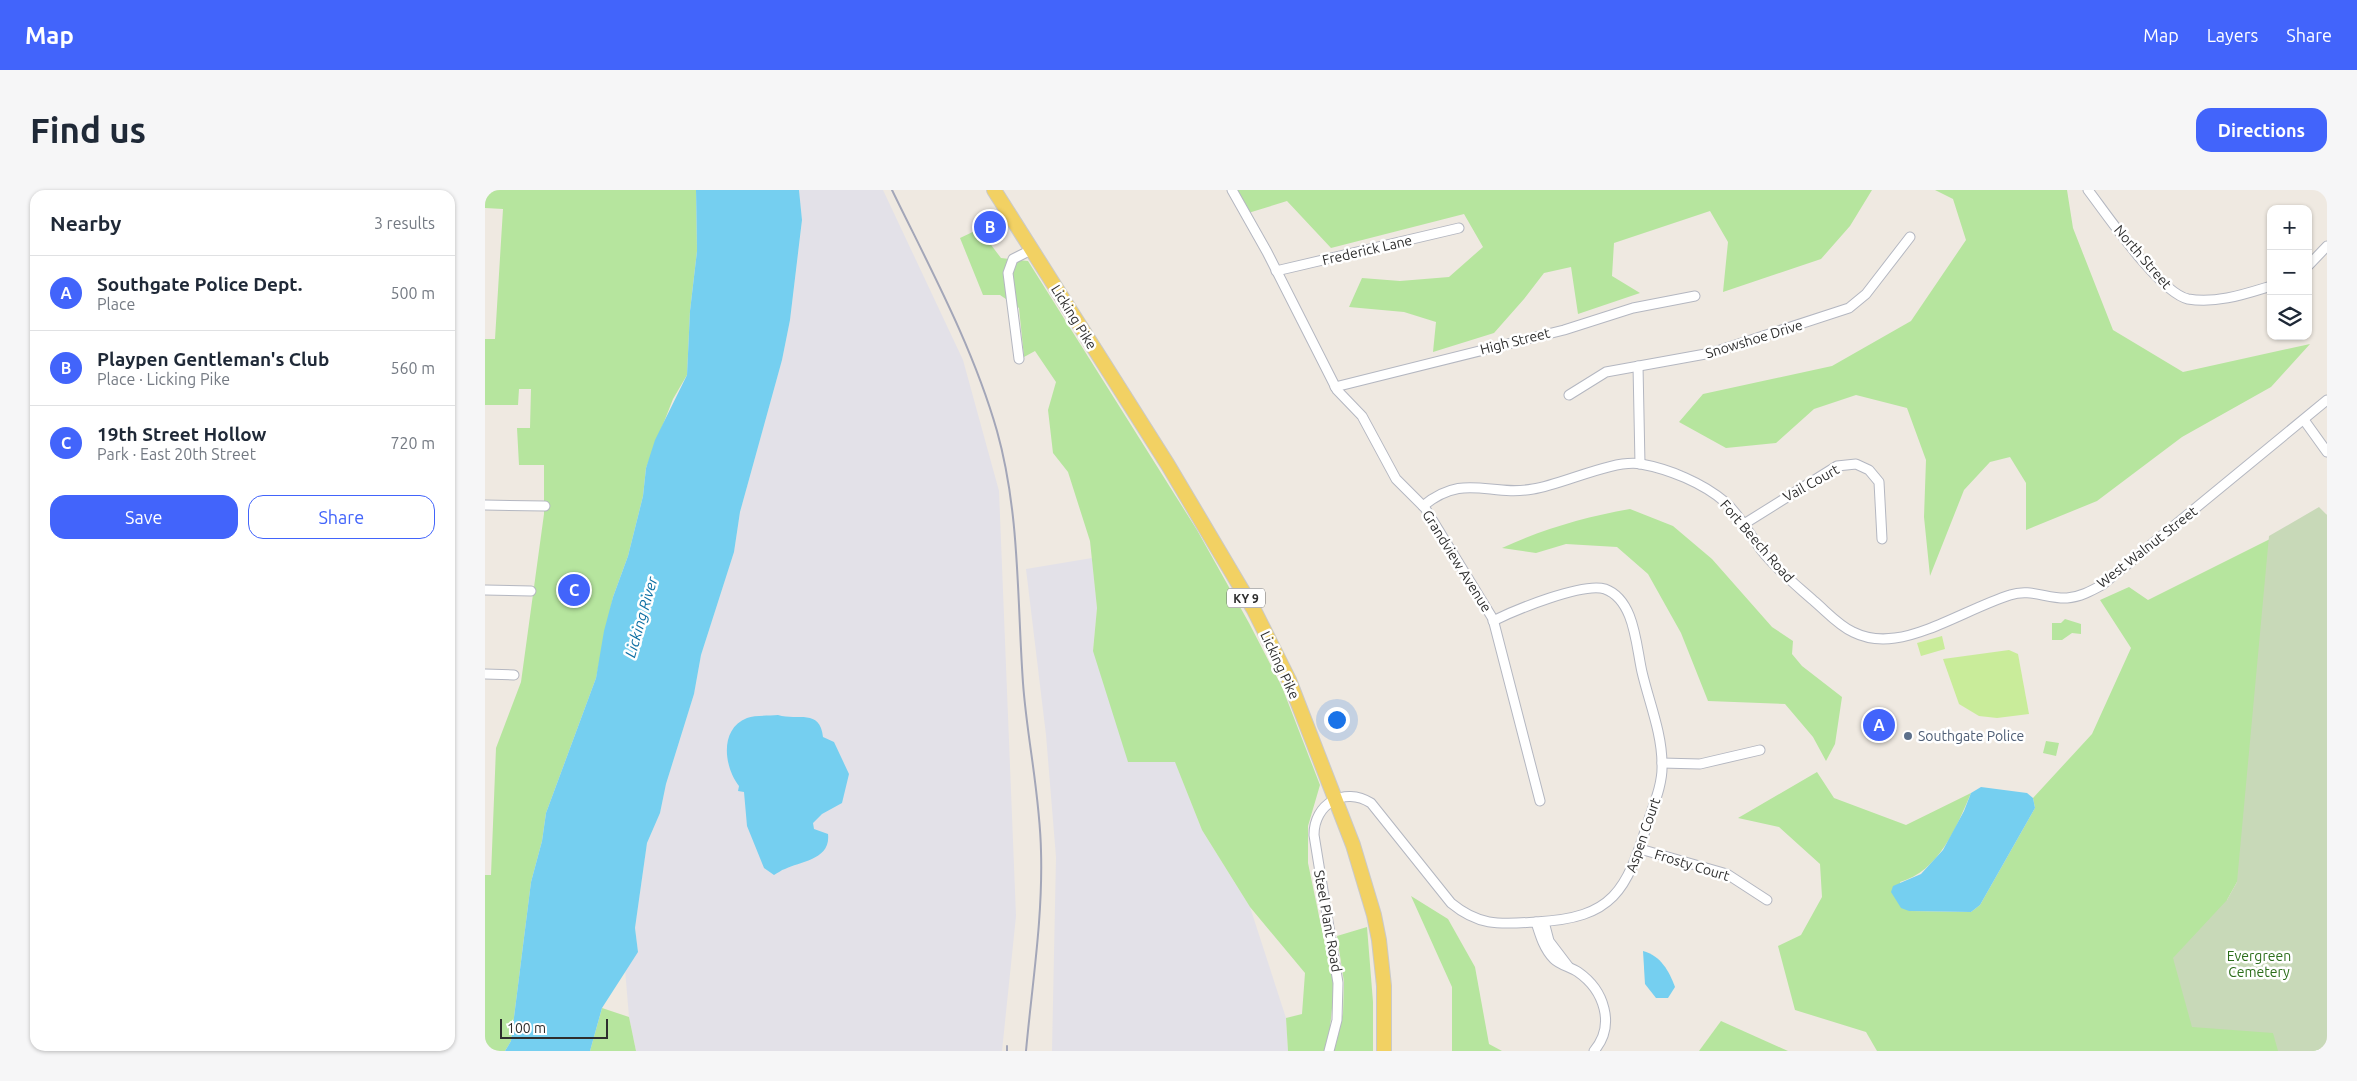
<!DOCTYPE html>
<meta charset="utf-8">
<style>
body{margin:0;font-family:Ubuntu,sans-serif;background:#f6f6f7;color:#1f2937}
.controls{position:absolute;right:15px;top:15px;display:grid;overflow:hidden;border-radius:10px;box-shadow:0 1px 4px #0004}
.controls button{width:45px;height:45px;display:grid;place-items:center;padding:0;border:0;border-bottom:1px solid #e0e1e3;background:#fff;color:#1f2937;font:25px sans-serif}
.scale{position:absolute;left:15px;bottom:12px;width:108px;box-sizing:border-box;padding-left:5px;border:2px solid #2e2e2e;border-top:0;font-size:14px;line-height:18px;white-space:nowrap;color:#2e2e2e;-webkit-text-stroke:4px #fff;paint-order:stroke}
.you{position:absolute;left:851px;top:529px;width:18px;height:18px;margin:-12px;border:4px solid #fff;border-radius:50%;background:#1a73e8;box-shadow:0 0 0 8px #1a73e833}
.badge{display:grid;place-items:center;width:32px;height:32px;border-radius:50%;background:#4264fb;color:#fff;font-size:16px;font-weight:700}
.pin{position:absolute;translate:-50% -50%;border:2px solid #fff;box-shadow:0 1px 5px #0006}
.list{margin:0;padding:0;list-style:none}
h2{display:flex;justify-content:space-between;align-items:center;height:65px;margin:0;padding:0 20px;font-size:21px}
h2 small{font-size:16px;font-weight:400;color:#747a83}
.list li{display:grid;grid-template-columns:32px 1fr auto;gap:15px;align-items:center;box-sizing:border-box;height:75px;padding:0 20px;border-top:1px solid #e0e1e3}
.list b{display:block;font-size:19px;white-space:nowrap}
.list p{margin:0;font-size:16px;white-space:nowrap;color:#747a83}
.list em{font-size:16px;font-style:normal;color:#747a83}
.actions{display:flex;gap:10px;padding:15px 20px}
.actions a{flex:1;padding:11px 0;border:1px solid #4264fb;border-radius:15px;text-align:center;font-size:18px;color:#4264fb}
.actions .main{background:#4264fb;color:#fff}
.icon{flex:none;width:28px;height:28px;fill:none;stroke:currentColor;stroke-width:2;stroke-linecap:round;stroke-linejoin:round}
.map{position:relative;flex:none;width:1842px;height:861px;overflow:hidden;border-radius:15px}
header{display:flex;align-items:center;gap:30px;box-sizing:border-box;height:70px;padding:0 25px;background:#4264fb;color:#fff}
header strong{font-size:24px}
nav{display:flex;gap:28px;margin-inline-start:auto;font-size:18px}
.intro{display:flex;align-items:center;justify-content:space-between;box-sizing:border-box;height:120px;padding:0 30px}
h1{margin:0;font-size:35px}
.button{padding:12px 22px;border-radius:15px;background:#4264fb;color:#fff;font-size:18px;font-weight:700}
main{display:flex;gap:30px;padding:0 30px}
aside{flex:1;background:#fff;border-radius:15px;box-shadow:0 1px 4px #0004}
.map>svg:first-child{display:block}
.industrial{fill:#e3e1e8}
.green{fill:#b6e59e}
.cemetery{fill:#c8d9b8}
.pitch{fill:#c9ec9a}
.water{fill:#75cff0}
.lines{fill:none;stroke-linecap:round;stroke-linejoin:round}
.street-casing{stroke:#b4b7c1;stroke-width:11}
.primary-casing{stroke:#c9c9c9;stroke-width:16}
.street{stroke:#fff;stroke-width:9}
.primary{stroke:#f2d163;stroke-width:14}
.rail{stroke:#a3a6b8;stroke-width:2}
.service-dot{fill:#5c6f8a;stroke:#fff;stroke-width:2}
.labels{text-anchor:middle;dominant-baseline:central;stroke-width:5;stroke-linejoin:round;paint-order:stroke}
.shield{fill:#fff;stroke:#6d6d6d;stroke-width:1}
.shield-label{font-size:12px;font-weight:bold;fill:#2e2e2e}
.street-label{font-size:14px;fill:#2e2e2e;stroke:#fff}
.service-label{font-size:14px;fill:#4e5e75;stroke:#fff;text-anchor:start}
.park-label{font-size:14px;fill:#2c6e1b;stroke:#fff}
.water-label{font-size:15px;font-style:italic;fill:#0d6fa3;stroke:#fff}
</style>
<header>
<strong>Map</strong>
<nav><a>Map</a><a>Layers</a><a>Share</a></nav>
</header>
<div class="intro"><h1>Find us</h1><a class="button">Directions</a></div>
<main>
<aside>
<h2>Nearby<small>3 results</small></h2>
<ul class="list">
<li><span class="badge">A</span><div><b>Southgate Police Dept.</b><p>Place</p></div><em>500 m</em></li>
<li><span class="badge">B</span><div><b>Playpen Gentleman's Club</b><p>Place · Licking Pike</p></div><em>560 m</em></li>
<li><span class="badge">C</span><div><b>19th Street Hollow</b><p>Park · East 20th Street</p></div><em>720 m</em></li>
</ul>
<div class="actions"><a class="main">Save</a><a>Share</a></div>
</aside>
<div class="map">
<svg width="1842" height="861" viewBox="0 0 1842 861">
<rect width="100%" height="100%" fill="#efe9e1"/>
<g class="industrial">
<path d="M314,0h84l80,170 36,131 17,425 -14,135h-366l-7,-34 -4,-48 13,-17 -3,-24 12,-85 13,-30 6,-29 28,-90 7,-39 33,-103 6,-40 42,-152 8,-40 12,-99z"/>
<path d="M607,368l5,50 -4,43 82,110 27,69 48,77 36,111 2,33h-236l4,-194 -10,-122 -20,-166z"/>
</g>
<g class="green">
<path d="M0,0h211l1,61 -7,60 -3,64 -14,24 -27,69 -3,28 -15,60 -15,41 -17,81 -50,135 -4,28 -11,41 -20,159 -6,10h-20v-176h6l5,-127 25,-66 23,-168v-49h-25l-2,-37h13l1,-39h-12l-1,16h-33v-66h10l8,-130 -18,-1z"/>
<path d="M747,0h640l-22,36 -29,33 -98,33 5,-50 -18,-31 -96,32 -2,33 28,17 -62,21 -7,-47 -27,6 -20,26 -30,34 -61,19 3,-30 -32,-10 -55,-5 13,-29 38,3 49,-4 34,-30 -19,-33 -133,34 -44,-47 -42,13z"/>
<path d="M1450,0h132l6,38 40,102 70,42 127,-28 -39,43 -89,50 -85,64 -71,29v-47l-16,-26 -20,5 -26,28 -34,86 -6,-59 2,-57 -19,-52 -51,-13 -42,14 -38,34 -50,5 -47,-26 24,-28 129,-28 79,-45 55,-81 -13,-41z"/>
<path d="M494,39l22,29 27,3 169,269 52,93 33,64 38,98 -12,41v37l16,77 11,39 -5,49 -6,23h-36l-2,-33 16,-4 3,-41 -55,-66 -48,-77 -27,-68h-47l-35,-111 4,-43 -7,-67 -22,-69 -15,-19 -5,-43 8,-28 -21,-31 -11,6 -5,-49 -19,-13h-17l-23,-57z"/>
<path d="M1145,319l43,17 39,33 60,68 21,14 -1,13 10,12 40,31 -7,47 -9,17 -13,-24 -28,-33 -77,-3 -27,-68 -33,-59 -31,-27 -51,-3 -30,9 -34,-5c41,-19 83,-31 128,-39z"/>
<path d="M1837,323l5,2v301l-90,66 -10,18 46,133 54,18h-450l-11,-19 -71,-22 -17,-64 23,-11 21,-38 -2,-33 -41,-37 -41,-9 79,-46 17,26 72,27 65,-32c-15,35 -32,78 -71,89l9,29 62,1 9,-7 55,-97 -2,-10 59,-64 39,-86 -31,-48 29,-13 19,13z"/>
<path d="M1580,429l16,5v10l-9,-1 -10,7h-10v-17h9z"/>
<path d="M1561,551l13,2 -3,13 -13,-3z"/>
<path d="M926,706l37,23 27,48 14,77 13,7h-50v-64z"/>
<path d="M882,737l6,75v49h-40l10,-38 1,-31 -7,-46z"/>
<path d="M117,818l27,9 7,34h-46z"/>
<path d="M1236,831l67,30h-89z"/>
</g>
<path class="cemetery" d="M1834,317l8,8v536h-49l-5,-18 -81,-6 -19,-69 54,-58 10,-18 32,-346z"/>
<g class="pitch">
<path d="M1457,446l3,13 -24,7 -4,-13z"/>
<path d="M1524,460l9,4 11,60 -32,4 -18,-2 -20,-12 -16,-45z"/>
</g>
<g class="water">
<path d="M211,0h103l3,30 -12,100 -8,40 -42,152 -6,40 -33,103 -7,39 -28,90 -6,29 -13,30 -12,85 3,24 -36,56 -12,43h-85l6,-10 20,-159 11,-41 4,-28 50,-135 8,-47 9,-34 15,-41 15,-60 3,-28 9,-28 32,-65 3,-64 7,-60z"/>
<path d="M293,525c20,6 42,-7 45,22l11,5 15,32 -7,29 -20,11 -9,9 1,6 14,5c3,26 -28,27 -43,35 -4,1 -7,4 -11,6l-10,-7 -17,-42 -3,-34 -6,-1 1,-5c-15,-19 -20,-57 8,-68 8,-3 22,-2 31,-3z"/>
<path d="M1496,597l46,6 6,5 2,10 -55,97 -9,7 -62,-1 -8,-3 -10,-16 2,-6 28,-12 22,-24 21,-39 7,-18z"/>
<path d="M1158,761c18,5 26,20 32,36l-7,11h-12l-11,-14z"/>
</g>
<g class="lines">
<g class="street-casing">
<g id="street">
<path d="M747,0l35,62 70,138 25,26 34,63 29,29 68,111 47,182"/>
<path d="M1603,0c19,25 72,103 100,109 28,5 57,-5 83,-13"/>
<path d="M1823,76l19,-20"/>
<path d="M791,81l183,-43"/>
<path d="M534,169l-11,-86 5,-14 18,-9"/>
<path d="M1153,176l2,98"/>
<path d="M850,197l229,-57 69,-22 62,-12"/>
<path d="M1084,205l37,-23 105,-19 138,-45 17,-14 44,-57"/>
<path d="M1819,230l23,32"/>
<path d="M0,315l60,1"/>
<path d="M938,316c41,-34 66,-9 110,-17 31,-5 80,-30 108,-25 28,5 62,19 84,38 16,14 24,32 37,49 15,19 34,34 52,50 13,11 24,24 39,31 12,6 28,8 42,6 34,-4 80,-32 115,-43 20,-7 37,4 57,3 13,-1 24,-7 35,-13l225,-185"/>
<path d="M1259,334l93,-58 19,-2 13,6 10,12 3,57"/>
<path d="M0,400l46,1"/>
<path d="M0,484l29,1"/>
<path d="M1177,573l38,1 60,-14"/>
<path d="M1155,659l87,25 40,26"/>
<path d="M1051,732c4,13 8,27 18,37 6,6 17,8 24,13 26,18 38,53 16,79"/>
<path d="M1059,732l5,19 19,25"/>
<path d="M844,861l8,-31 1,-37 -24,-148c0,-31 30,-49 57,-32l80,100c29,24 50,21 85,19 78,-4 90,-31 112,-100 6,-18 15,-39 14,-58 0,-31 -13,-62 -20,-92 -6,-26 -7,-72 -37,-83 -22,-7 -90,21 -112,32"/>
</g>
</g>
<g class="primary-casing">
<path id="primary" d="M509,0l174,275 86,145 35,70 64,165 21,70 5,25 5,46v65"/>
</g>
<use href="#street" class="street"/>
<use href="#primary" class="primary"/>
<g class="rail">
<path d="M407,0c38,78 81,157 105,241 23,82 20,168 26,252 4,56 17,111 18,168 2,67 -9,134 -15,200"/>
<path d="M522,861v-5"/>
</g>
</g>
<circle class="service-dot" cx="1423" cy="546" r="5"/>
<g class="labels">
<rect class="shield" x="742" y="398.5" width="38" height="19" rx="4"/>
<g class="shield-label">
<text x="761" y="408">KY 9</text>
</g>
<g class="street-label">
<text transform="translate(882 60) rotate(-13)">Frederick Lane</text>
<text transform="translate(1658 67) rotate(49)">North Street</text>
<text transform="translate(589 127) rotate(58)">Licking Pike</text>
<text transform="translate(1269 149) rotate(-17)">Snowshoe Drive</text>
<text transform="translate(1030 151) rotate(-14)">High Street</text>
<text transform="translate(1326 293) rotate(-29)">Vail Court</text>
<text transform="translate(1272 351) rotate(49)">Fort Beech Road</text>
<text transform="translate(1662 357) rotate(-38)">West Walnut Street</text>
<text transform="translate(972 371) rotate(58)">Grandview Avenue</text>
<text transform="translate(795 475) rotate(65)">Licking Pike</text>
<text transform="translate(1158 645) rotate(-71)">Aspen Court</text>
<text transform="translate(1207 675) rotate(17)">Frosty Court</text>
<text transform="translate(843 731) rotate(80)">Steel Plant Road</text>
</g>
<g class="service-label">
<text x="1433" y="546">Southgate Police</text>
</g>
<g class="park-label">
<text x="1774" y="766">Evergreen<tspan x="1774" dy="16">Cemetery</tspan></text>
</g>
<g class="water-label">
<text transform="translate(156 427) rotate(-74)">Licking River</text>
</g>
</g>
</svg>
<div class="controls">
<button>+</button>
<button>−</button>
<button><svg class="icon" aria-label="layers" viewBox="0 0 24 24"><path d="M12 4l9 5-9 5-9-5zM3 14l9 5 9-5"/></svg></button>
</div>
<div class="scale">100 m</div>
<div class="you"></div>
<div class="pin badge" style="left:1394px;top:535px">A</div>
<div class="pin badge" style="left:505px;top:37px">B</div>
<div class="pin badge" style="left:89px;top:400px">C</div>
</div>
</main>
